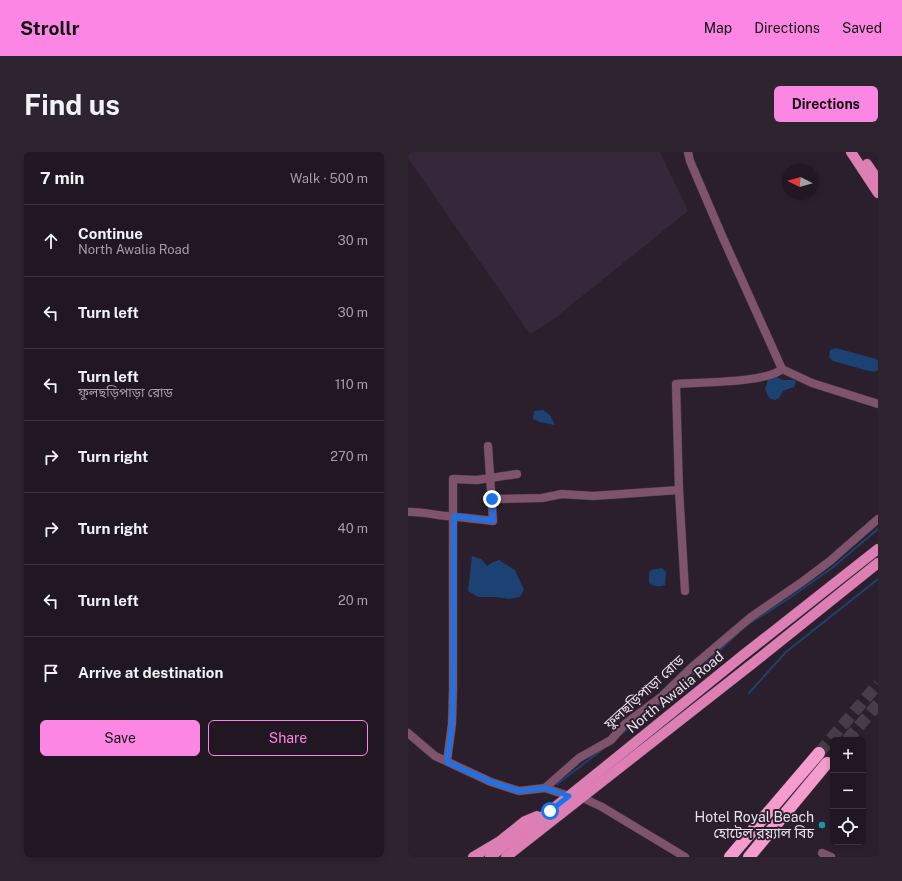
<!DOCTYPE html>
<meta charset="utf-8">
<style>
body{margin:0;font-family:"Public Sans","Noto Sans Bengali",sans-serif;background:#2d242f;color:#f1f3f6}
.controls{position:absolute;right:12px;bottom:12px;display:grid;overflow:hidden;border-radius:6px;box-shadow:0 2px 6px #0003}
.controls button{width:36px;height:36px;display:grid;place-items:center;padding:0;border:0;border-bottom:1px solid #3d3640;background:#201722;color:#f1f3f6;font:20px sans-serif}
.compass{position:absolute;left:374px;top:12px;width:36px;height:36px;border-radius:50%;background:#201722;box-shadow:0 2px 6px #0003;rotate:276deg}
.stop{position:absolute;width:12px;height:12px;margin:-9px;border:3px solid #1a73e8;border-radius:50%;background:#fff}
.stop.end{background:#1a73e8;border-color:#fff;box-shadow:0 1px 4px #0008}
.list{margin:0;padding:0;list-style:none}
h2{display:flex;justify-content:space-between;align-items:center;height:52px;margin:0;padding:0 16px;font-size:17px}
h2 small{font-size:13px;font-weight:400;color:#a29fa5}
.list li{display:grid;grid-template-columns:26px 1fr auto;gap:12px;align-items:center;box-sizing:border-box;height:72px;padding:0 16px;border-top:1px solid #3d3640}
.list b{display:block;font-size:15px;white-space:nowrap}
.list p{margin:0;font-size:13px;white-space:nowrap;color:#a29fa5}
.list em{font-size:13px;font-style:normal;color:#a29fa5}
.actions{display:flex;gap:8px;padding:12px 16px}
.actions a{flex:1;padding:9px 0;border:1px solid #fc86e3;border-radius:6px;text-align:center;font-size:14px;color:#fc86e3}
.actions .main{background:#fc86e3;color:#111}
.icon{flex:none;width:22px;height:22px;fill:none;stroke:currentColor;stroke-width:2;stroke-linecap:round;stroke-linejoin:round}
.map{position:relative;flex:none;width:470px;height:705px;overflow:hidden;border-radius:6px}
header{display:flex;align-items:center;gap:24px;box-sizing:border-box;height:56px;padding:0 20px;background:#fc86e3;color:#111}
header strong{font-size:19px}
nav{display:flex;gap:22px;margin-inline-start:auto;font-size:14px}
.intro{display:flex;align-items:center;justify-content:space-between;box-sizing:border-box;height:96px;padding:0 24px}
h1{margin:0;font-size:28px}
.button{padding:10px 18px;border-radius:6px;background:#fc86e3;color:#111;font-size:14px;font-weight:700}
main{display:flex;gap:24px;padding:0 24px}
aside{flex:1;background:#201722;border-radius:6px;box-shadow:0 2px 6px #0003}
.map>svg:first-child{display:block}
.built{fill:#36273a}
.water{fill:#1b4273}
.lines{fill:none;stroke-linecap:round;stroke-linejoin:round}
.stream{stroke:#1b4273;stroke-width:2}
.highway-tunnel{stroke:#473c49;stroke-width:12;stroke-dasharray:12 6;stroke-linecap:butt}
.minor-casing{stroke:#453a47;stroke-width:9}
.major-casing{stroke:#453a47;stroke-width:11}
.highway-casing{stroke:#453a47;stroke-width:13}
.minor{stroke:#80536c;stroke-width:8}
.major{stroke:#dd7fb4;stroke-width:10}
.highway{stroke:#f59bcd;stroke-width:12}
.route{stroke:#1a73e8;stroke-width:5}
.culture-dot{fill:#0f9aa8;stroke:#2b1f2d;stroke-width:1.5}
.labels{text-anchor:middle;dominant-baseline:central;stroke-width:4;stroke-linejoin:round;paint-order:stroke}
.street-label{font-size:14px;fill:#e8e1ea;stroke:#2b1f2d}
.poi-label{font-size:14px;fill:#e8e1ea;stroke:#2b1f2d;text-anchor:end}
</style>
<header>
<strong>Strollr</strong>
<nav><a>Map</a><a>Directions</a><a>Saved</a></nav>
</header>
<div class="intro"><h1>Find us</h1><a class="button">Directions</a></div>
<main>
<aside>
<h2>7 min<small>Walk · 500 m</small></h2>
<ul class="list">
<li><svg class="icon" aria-label="ahead" viewBox="0 0 24 24"><path d="M12 20V5M6 11l6-6 6 6"/></svg><div><b>Continue</b><p>North Awalia Road</p></div><em>30 m</em></li>
<li><svg class="icon" aria-label="left" viewBox="0 0 24 24"><path d="M17 20v-9H6M10 6l-5 5 5 5"/></svg><div><b>Turn left</b></div><em>30 m</em></li>
<li><svg class="icon" aria-label="left" viewBox="0 0 24 24"><path d="M17 20v-9H6M10 6l-5 5 5 5"/></svg><div><b>Turn left</b><p>ফুলছড়িপাড়া রোড</p></div><em>110 m</em></li>
<li><svg class="icon" aria-label="right" viewBox="0 0 24 24"><path d="M7 20v-9h11M14 6l5 5-5 5"/></svg><div><b>Turn right</b></div><em>270 m</em></li>
<li><svg class="icon" aria-label="right" viewBox="0 0 24 24"><path d="M7 20v-9h11M14 6l5 5-5 5"/></svg><div><b>Turn right</b></div><em>40 m</em></li>
<li><svg class="icon" aria-label="left" viewBox="0 0 24 24"><path d="M17 20v-9H6M10 6l-5 5 5 5"/></svg><div><b>Turn left</b></div><em>20 m</em></li>
<li><svg class="icon" aria-label="arrive" viewBox="0 0 24 24"><path d="M6 21V4h12l-3 4 3 4H6"/></svg><div><b>Arrive at destination</b></div></li>
</ul>
<div class="actions"><a class="main">Save</a><a>Share</a></div>
</aside>
<div class="map">
<svg width="470" height="705" viewBox="0 0 470 705">
<rect width="100%" height="100%" fill="#2b1f2d"/>
<path class="built" d="M0,0h252l28,59 -133,107 -25,16 -122,-176z"/>
<g class="water">
<path d="M428,196l40,11 2,2v9l-4,2 -5,-1 -36,-10 -4,-4 1,-7z"/>
<path d="M368,225l7,3h11l2,2 -2,5 -11,4 -4,7 -4,2 -6,-2 -4,-9 3,-9z"/>
<path d="M135,258l7,5 4,8v2l-14,-3 -7,-3 1,-8z"/>
<path d="M64,404l9,3 6,7 6,-4 6,-2 16,10 9,20 -4,7 -11,2 -12,-2h-19l-10,-6z"/>
<path d="M254,416l4,4 -1,13c-6,2 -11,2 -16,-2v-10l2,-3z"/>
</g>
<g class="lines">
<g class="stream">
<path d="M339,473l41,-26 44,-31 46,-39"/>
<path d="M341,541l37,-41 92,-73"/>
<path d="M212,583l48,-37 70,-65"/>
<path d="M149,632l46,-35"/>
</g>
<g class="highway-tunnel">
<path d="M439,588l31,-36"/>
<path d="M411,601l59,-69"/>
</g>
<g class="minor-casing">
<g id="minor">
<path d="M280,0l2,9 33,77 59,131 30,14 66,21"/>
<path d="M84,347l50,-1 20,-4 31,2 86,-6"/>
<path d="M0,360c14,-1 24,3 38,4 15,1 31,3 47,5l-5,-75"/>
<path d="M277,439l-6,-101 -3,-106c23,-2 91,-1 106,-15"/>
<path d="M0,581l27,23 56,26 28,9 26,-3 34,-30 32,-18 14,-16 36,-27 31,-30 59,-50 51,-35 28,-21 48,-42"/>
<path d="M39,609l5,-37 1,-34v-211l24,1 40,-6"/>
<path d="M137,636l24,8"/>
<path d="M175,646l19,9 83,50"/>
<path d="M414,701l9,4"/>
</g>
</g>
<g class="major-casing">
<g id="major">
<path d="M443,0l27,41"/>
<path d="M459,12l11,16"/>
<path d="M65,705l27,-16 25,-20 12,-5"/>
<path d="M82,705l79,-61 173,-140 136,-107"/>
<path d="M98,705l246,-193 126,-101"/>
</g>
</g>
<g class="highway-casing">
<g id="highway">
<path d="M322,705l89,-104"/>
<path d="M341,705l78,-94"/>
</g>
</g>
<use href="#minor" class="minor"/>
<use href="#major" class="major"/>
<use href="#highway" class="highway"/>
</g>
<g class="lines">
<path class="route" d="M84,347l1,22 -39,-5 -1,174 -1,34 -5,38 44,20 28,9 26,-3 24,8 -19,15"/>
</g>
<circle class="culture-dot" cx="414" cy="673" r="4"/>
<g class="labels">
<g class="street-label">
<text transform="translate(236 540) rotate(-42)">ফুলছড়িপাড়া রোড</text>
<text transform="translate(267 540) rotate(-39)">North Awalia Road</text>
</g>
<g class="poi-label">
<text x="406" y="665">Hotel Royal Beach<tspan x="406" dy="16">হোটেল রয়্যাল বিচ</tspan></text>
</g>
</g>
</svg>
<div class="controls">
<button>+</button>
<button>−</button>
<button><svg class="icon" aria-label="locate" viewBox="0 0 24 24"><circle cx="12" cy="12" r="6"/><path d="M12 2v4M12 18v4M2 12h4M18 12h4"/></svg></button>
</div>
<svg class="compass" viewBox="-18 -18 36 36"><path d="M0-13l5 13h-10z" fill="#e53935"/><path d="M0 13l5-13h-10z" fill="#a29fa5"/></svg>
<div class="stop" style="left:142px;top:659px"></div>
<div class="stop end" style="left:84px;top:347px"></div>
</div>
</main>
